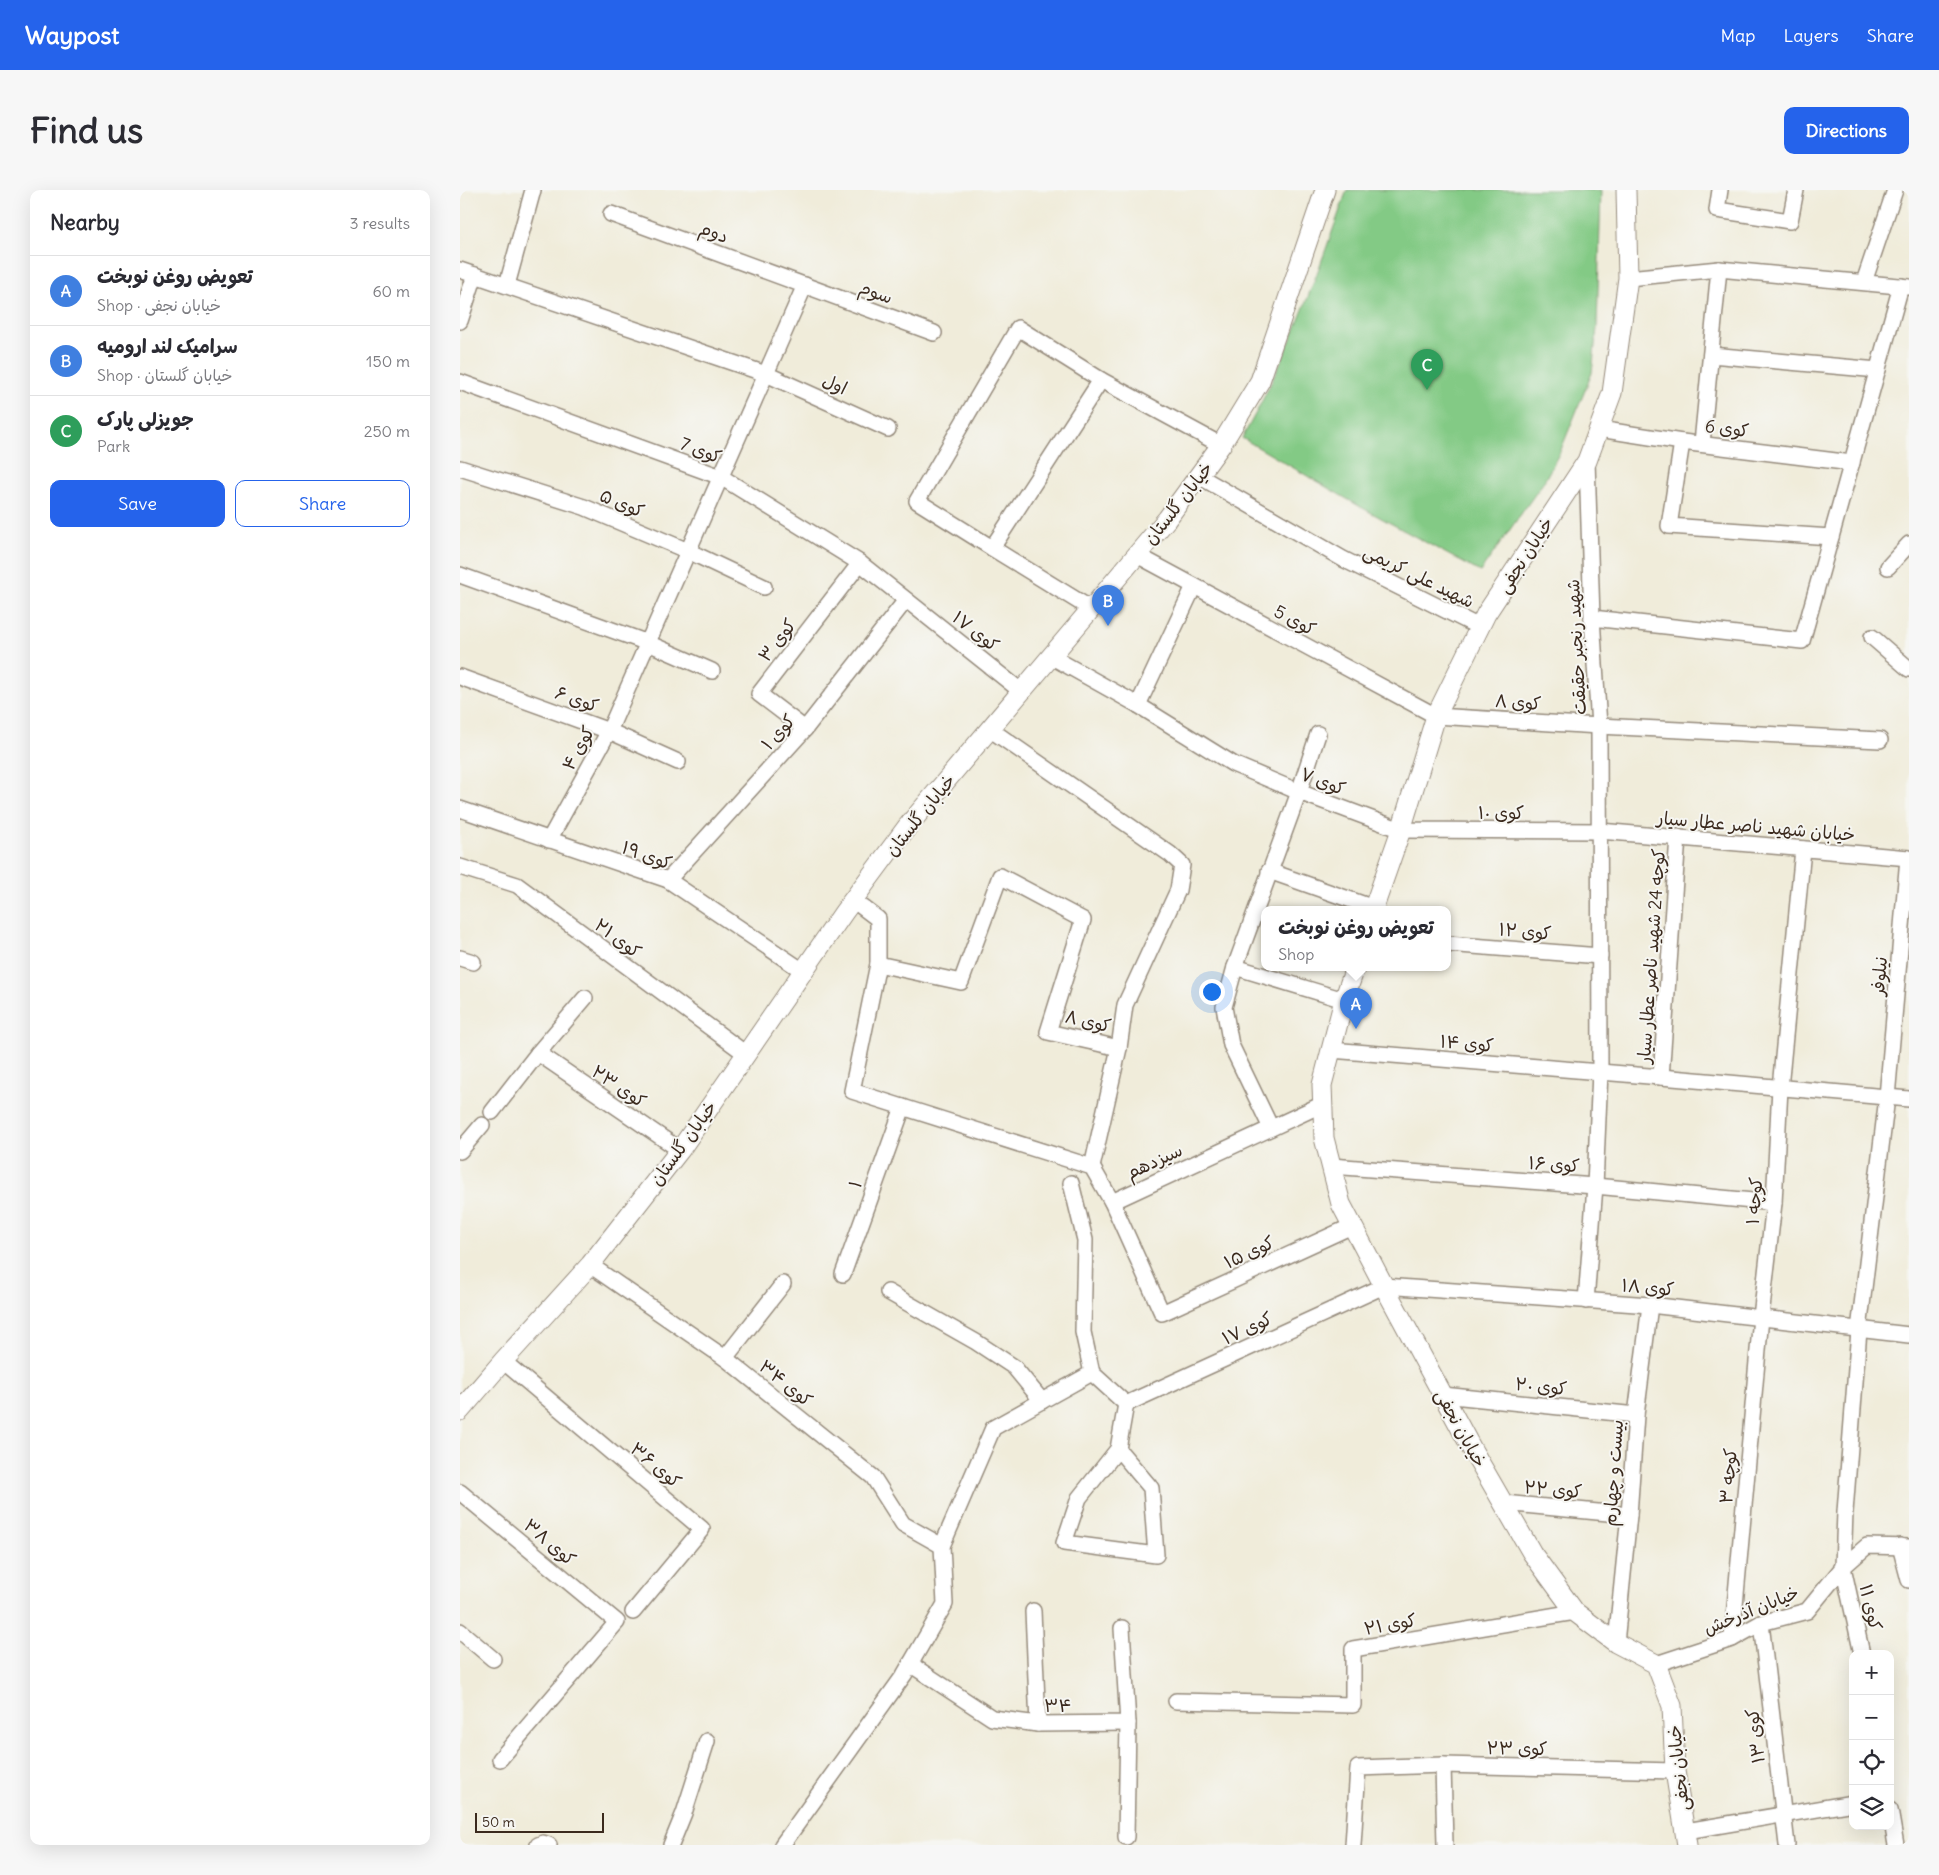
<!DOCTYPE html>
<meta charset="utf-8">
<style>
body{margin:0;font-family:Delius,"Playpen Sans Arabic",sans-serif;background:#f7f7f7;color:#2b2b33}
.controls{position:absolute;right:15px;bottom:15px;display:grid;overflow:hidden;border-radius:10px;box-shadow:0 5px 20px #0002}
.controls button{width:45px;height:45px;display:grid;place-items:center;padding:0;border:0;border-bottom:1px solid #e1e1e2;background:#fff;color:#2b2b33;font:25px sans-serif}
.scale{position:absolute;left:15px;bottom:12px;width:129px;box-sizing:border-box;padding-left:5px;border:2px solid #3b2a1e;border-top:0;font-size:14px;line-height:18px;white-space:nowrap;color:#3b2a1e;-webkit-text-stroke:4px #f6f6f2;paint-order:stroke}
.you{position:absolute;left:751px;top:801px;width:18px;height:18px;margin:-12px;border:4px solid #fff;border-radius:50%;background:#1a73e8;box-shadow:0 0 0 8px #1a73e833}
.badge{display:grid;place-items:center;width:32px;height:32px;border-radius:50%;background:#2563eb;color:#fff;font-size:16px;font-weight:700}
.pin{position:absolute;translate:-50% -41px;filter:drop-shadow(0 1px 2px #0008)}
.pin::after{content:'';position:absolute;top:26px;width:18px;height:15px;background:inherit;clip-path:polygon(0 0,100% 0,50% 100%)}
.popup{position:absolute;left:801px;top:716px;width:190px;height:65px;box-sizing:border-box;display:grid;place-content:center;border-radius:10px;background:#fff;filter:drop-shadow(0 1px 4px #0005);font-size:16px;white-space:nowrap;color:#7c7c81}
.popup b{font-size:19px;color:#2b2b33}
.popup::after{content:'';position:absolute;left:50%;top:100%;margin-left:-10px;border:10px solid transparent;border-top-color:#fff}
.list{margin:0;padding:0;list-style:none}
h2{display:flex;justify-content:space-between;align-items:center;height:65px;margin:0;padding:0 20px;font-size:21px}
h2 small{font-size:16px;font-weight:400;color:#7c7c81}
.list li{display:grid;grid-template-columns:32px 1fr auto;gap:15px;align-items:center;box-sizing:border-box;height:70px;padding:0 20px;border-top:1px solid #e1e1e2}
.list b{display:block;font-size:19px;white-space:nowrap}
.list p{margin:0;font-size:16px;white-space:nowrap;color:#7c7c81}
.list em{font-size:16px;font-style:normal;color:#7c7c81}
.actions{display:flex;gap:10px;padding:15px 20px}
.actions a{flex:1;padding:11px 0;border:1px solid #2563eb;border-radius:10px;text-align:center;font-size:18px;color:#2563eb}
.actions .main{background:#2563eb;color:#fff}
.icon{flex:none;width:28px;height:28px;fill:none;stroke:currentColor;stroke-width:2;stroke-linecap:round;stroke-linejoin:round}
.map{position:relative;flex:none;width:1449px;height:1655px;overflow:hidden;border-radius:10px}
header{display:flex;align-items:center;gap:30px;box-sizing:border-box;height:70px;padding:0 25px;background:#2563eb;color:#fff}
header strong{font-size:24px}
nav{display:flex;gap:28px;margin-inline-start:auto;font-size:18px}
.intro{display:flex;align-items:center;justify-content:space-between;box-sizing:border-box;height:120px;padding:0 30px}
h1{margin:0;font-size:35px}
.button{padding:12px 22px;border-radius:10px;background:#2563eb;color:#fff;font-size:18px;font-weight:700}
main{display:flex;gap:30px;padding:0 30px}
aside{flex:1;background:#fff;border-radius:10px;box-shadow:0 5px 20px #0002}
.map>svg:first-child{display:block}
.green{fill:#83ca85;stroke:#5f7a52}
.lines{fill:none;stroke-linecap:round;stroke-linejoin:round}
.minor-casing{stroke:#968b7c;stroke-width:18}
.tertiary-casing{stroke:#968b7c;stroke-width:21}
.minor{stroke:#fff;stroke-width:15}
.tertiary{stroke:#fff;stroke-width:19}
.labels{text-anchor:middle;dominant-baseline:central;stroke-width:4;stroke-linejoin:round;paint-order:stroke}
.street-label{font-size:18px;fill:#3b2a1e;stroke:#f6f6f2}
</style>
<header>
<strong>Waypost</strong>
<nav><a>Map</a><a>Layers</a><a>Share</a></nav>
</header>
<div class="intro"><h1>Find us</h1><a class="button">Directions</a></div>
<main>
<aside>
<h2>Nearby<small>3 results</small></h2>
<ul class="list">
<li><span class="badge" style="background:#3f7fe0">A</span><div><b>تعویض روغن نوبخت</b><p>Shop · خیابان نجفی</p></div><em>60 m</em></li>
<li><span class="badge" style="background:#3f7fe0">B</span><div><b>سرامیک لند ارومیه</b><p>Shop · خیابان گلستان</p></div><em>150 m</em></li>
<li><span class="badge" style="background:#2e9e5b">C</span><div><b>جویزلی پارک</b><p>Park</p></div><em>250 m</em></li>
</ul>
<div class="actions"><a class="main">Save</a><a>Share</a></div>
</aside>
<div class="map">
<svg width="1449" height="1655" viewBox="0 0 1449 1655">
<rect width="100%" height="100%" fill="#f6f6f2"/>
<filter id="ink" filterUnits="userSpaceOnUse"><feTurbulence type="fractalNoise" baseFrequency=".02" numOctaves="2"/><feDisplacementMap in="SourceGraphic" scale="10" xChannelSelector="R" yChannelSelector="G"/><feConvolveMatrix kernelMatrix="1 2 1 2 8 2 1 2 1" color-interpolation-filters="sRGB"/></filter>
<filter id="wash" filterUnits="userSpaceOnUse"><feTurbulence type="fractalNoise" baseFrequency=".0096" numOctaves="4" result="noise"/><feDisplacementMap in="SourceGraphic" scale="20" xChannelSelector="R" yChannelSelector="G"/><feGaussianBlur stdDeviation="1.12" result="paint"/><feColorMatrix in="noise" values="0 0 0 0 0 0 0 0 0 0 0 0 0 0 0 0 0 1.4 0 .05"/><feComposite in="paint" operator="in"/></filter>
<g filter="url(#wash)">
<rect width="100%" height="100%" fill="#f0ecda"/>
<path class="green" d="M887,0h254l-4,138 -5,45 -32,79 -17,31 -63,89 -121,-66 -117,-68c45,-78 75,-163 105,-248z"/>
</g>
<g filter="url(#ink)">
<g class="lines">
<g class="minor-casing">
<g id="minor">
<path d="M1260,0l-3,20 73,11 6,-31"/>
<path d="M151,24l323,119"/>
<path d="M0,80l306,104 122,55"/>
<path d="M1168,88l91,-9 190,18"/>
<path d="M1404,92l31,-92"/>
<path d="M47,95l26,-95"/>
<path d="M0,131l15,-46"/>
<path d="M1251,165l167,15"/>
<path d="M0,192l261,95 139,86 162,129"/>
<path d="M1139,239l83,13 170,21"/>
<path d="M1222,252l-13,84 162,11"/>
<path d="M1242,253l17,-174"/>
<path d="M0,278l124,39 104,44 76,36"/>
<path d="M739,286l144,83 136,68"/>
<path d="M532,358l-75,-47 101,-173 83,52 120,65"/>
<path d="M677,365l299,161 163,10 281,14"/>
<path d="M1428,377l21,-23"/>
<path d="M0,385l188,68 64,28"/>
<path d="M631,419l-99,-61 109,-168"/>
<path d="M1132,428l210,23 99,-355"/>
<path d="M1412,447l37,32"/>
<path d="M592,467l86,48 95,59 66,28 102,38 199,1 309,27"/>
<path d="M0,487l149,54 69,31"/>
<path d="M678,515l56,-119"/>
<path d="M345,539l-46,-35 101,-131"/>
<path d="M531,540l179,124 12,11 -4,25 -53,115 -6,43 -27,119"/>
<path d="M0,619l208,71 135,91"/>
<path d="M89,650l60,-109 196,-446"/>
<path d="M0,677l57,18 229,169"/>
<path d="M809,681l105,37"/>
<path d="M208,690l137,-151 101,-129"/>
<path d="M393,710l25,19v45"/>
<path d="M987,754l153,12"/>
<path d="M0,768l13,4"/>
<path d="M775,777l109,33"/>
<path d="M871,860l330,27 248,22"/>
<path d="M78,863l142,97"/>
<path d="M1201,887l17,-240"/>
<path d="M863,914l-211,98 50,111 190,-87"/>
<path d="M32,922l46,-59 47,-55"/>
<path d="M811,938l-40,-83 -7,-38 11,-40 64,-175 19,-58"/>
<path d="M0,961l22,-26"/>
<path d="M871,976l264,20 179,17"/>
<path d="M652,1012l-20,-35 -240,-76 26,-127 83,18 39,-106 83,44 -35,112 71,16"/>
<path d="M130,1075l135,93 148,119 30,47 39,22"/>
<path d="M383,1084l60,-167"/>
<path d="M428,1102l88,50 38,25 28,34"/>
<path d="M1126,1111l9,-115 5,-114 -1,-346 -7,-108 -5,-157"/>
<path d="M265,1168l58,-74"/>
<path d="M43,1171l199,168 -69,83"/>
<path d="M632,1183l34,31"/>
<path d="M983,1205l193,20"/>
<path d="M666,1214l258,-118 266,19 259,30"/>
<path d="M658,1259l33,39 5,67 -92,-12 15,-45 39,-49 8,-45"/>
<path d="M0,1302l157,130 -117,137"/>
<path d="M1044,1313l125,12"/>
<path d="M1440,1356l9,34"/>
<path d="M573,1421l5,113"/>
<path d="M1301,1433l26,222"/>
<path d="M0,1441l33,28"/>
<path d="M1272,1449l29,-322 13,-114 6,-115 23,-239"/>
<path d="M1156,1453l13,-128 7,-100 14,-110"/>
<path d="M1402,1464l-19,-87 2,-55 14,-182 28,-233 21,-239"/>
<path d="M450,1474l82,54 46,6 90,-1 -6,-95"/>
<path d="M1196,1474l76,-25 29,-16 46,-12 36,-44 24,-21 42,1"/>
<path d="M716,1511l177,4v-56l222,-37"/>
<path d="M983,1575l2,80"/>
<path d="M1430,1620l6,35"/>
<path d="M1226,1641l167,-28"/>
<path d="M666,1647l2,-114"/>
<path d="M78,1655l5,-2 6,2"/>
<path d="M211,1655l13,-32 23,-72"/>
<path d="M322,1655l122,-170 41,-71 -3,-58 51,-118 99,-55 -9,-41 2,-92 -14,-57"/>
<path d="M893,1655l5,-77 85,-3 232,6"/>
</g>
</g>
<g class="tertiary-casing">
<g id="tertiary">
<path d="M913,720l28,-80 35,-114 50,-102 101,-153 25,-68 16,-115 -2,-88"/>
<path d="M895,778l-11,32 -22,85 2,53 17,66 43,82 89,165 59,102 43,59 41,31 40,21 16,42 3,65 12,74"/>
<path d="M0,1221l43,-50 87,-96 90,-115 164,-238 63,-85 260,-308 54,-74 39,-64 65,-191"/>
</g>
</g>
<use href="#minor" class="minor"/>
<use href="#tertiary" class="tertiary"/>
</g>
</g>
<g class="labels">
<g class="street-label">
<text transform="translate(254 42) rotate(20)">دوم</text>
<text transform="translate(416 102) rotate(20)">سوم</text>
<text transform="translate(375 194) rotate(25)">اول</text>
<text transform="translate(1267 238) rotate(7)">کوی 6</text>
<text transform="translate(241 260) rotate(21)">کوی 7</text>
<text transform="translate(162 313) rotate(23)">کوی ۵</text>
<text transform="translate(718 313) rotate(-52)">خیابان گلستان</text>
<text transform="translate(1065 365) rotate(-57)">خیابان نجفی</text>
<text transform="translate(959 386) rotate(26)">شهید علی کریمی</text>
<text transform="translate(835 430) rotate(28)">کوی 5</text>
<text transform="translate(516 441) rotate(38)">کوی ۱۷</text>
<text transform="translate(317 450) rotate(-52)">کوی ۳</text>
<text transform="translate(1116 457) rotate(-93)">شهید رنجبر حقیقت</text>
<text transform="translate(117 509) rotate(20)">کوی ۶</text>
<text transform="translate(1058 512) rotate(4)">کوی ۸</text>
<text transform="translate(318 542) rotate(-48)">کوی ۱</text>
<text transform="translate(118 558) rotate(-61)">کوی ۴</text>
<text transform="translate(863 591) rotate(21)">کوی ۷</text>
<text x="1041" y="622">کوی ۱۰</text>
<text transform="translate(460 625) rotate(-51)">خیابان گلستان</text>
<text transform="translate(1296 636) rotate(5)">خیابان شهید ناصر عطار سیار</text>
<text transform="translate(187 665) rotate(20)">کوی ۱۹</text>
<text transform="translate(1065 741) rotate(5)">کوی ۱۲</text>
<text transform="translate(158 748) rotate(37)">کوی ۲۱</text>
<text transform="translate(1191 766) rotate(-86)">کوچه 24 شهید ناصر عطار سیار</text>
<text transform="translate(1419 786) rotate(-85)">نیلوفر</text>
<text transform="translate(628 831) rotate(13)">کوی ۸</text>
<text transform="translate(1007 853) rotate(5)">کوی ۱۴</text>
<text transform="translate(159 896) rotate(34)">کوی ۲۳</text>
<text transform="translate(223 953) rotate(-54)">خیابان گلستان</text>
<text transform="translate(694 971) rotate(-25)">سیزدهم</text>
<text transform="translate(1094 974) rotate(4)">کوی ۱۶</text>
<text transform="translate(395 994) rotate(-70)">۱</text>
<text transform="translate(1294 1011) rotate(-85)">کوچه ۱</text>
<text transform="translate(789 1062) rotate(-25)">کوی ۱۵</text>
<text transform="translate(1188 1097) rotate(5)">کوی ۱۸</text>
<text transform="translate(787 1138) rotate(-25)">کوی ۱۷</text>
<text transform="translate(326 1193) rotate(39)">کوی ۳۴</text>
<text transform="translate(1081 1196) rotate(6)">کوی ۲۰</text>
<text transform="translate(1001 1238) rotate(61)">خیابان نجفی</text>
<text transform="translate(196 1275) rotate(40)">کوی ۳۶</text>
<text transform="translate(1153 1283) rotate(-86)">بیست و چهارم</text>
<text transform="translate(1268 1286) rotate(-85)">کوچه ۳</text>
<text transform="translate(1093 1299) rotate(5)">کوی ۲۲</text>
<text transform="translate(90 1352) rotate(40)">کوی ۳۸</text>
<text transform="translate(1411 1417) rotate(77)">کوی ۱۱</text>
<text transform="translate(1291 1420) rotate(-22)">خیابان آذرخش</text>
<text transform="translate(930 1434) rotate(-10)">کوی ۲۱</text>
<text x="598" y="1515">۳۴</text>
<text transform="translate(1295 1546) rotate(-97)">کوی ۱۳</text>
<text transform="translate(1057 1558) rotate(1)">کوی ۲۳</text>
<text transform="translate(1218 1578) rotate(-96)">خیابان نجفی</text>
</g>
</g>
</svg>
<div class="controls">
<button>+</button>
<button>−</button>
<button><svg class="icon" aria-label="locate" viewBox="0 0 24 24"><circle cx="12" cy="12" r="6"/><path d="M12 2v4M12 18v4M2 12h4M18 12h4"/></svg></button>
<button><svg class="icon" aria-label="layers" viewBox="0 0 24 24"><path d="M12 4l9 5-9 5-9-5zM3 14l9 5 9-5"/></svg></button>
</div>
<div class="scale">50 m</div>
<div class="you"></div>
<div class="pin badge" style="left:896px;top:839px;background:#3f7fe0">A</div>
<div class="popup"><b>تعویض روغن نوبخت</b>Shop</div>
<div class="pin badge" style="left:648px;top:436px;background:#3f7fe0">B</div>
<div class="pin badge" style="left:967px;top:200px;background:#2e9e5b">C</div>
</div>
</main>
